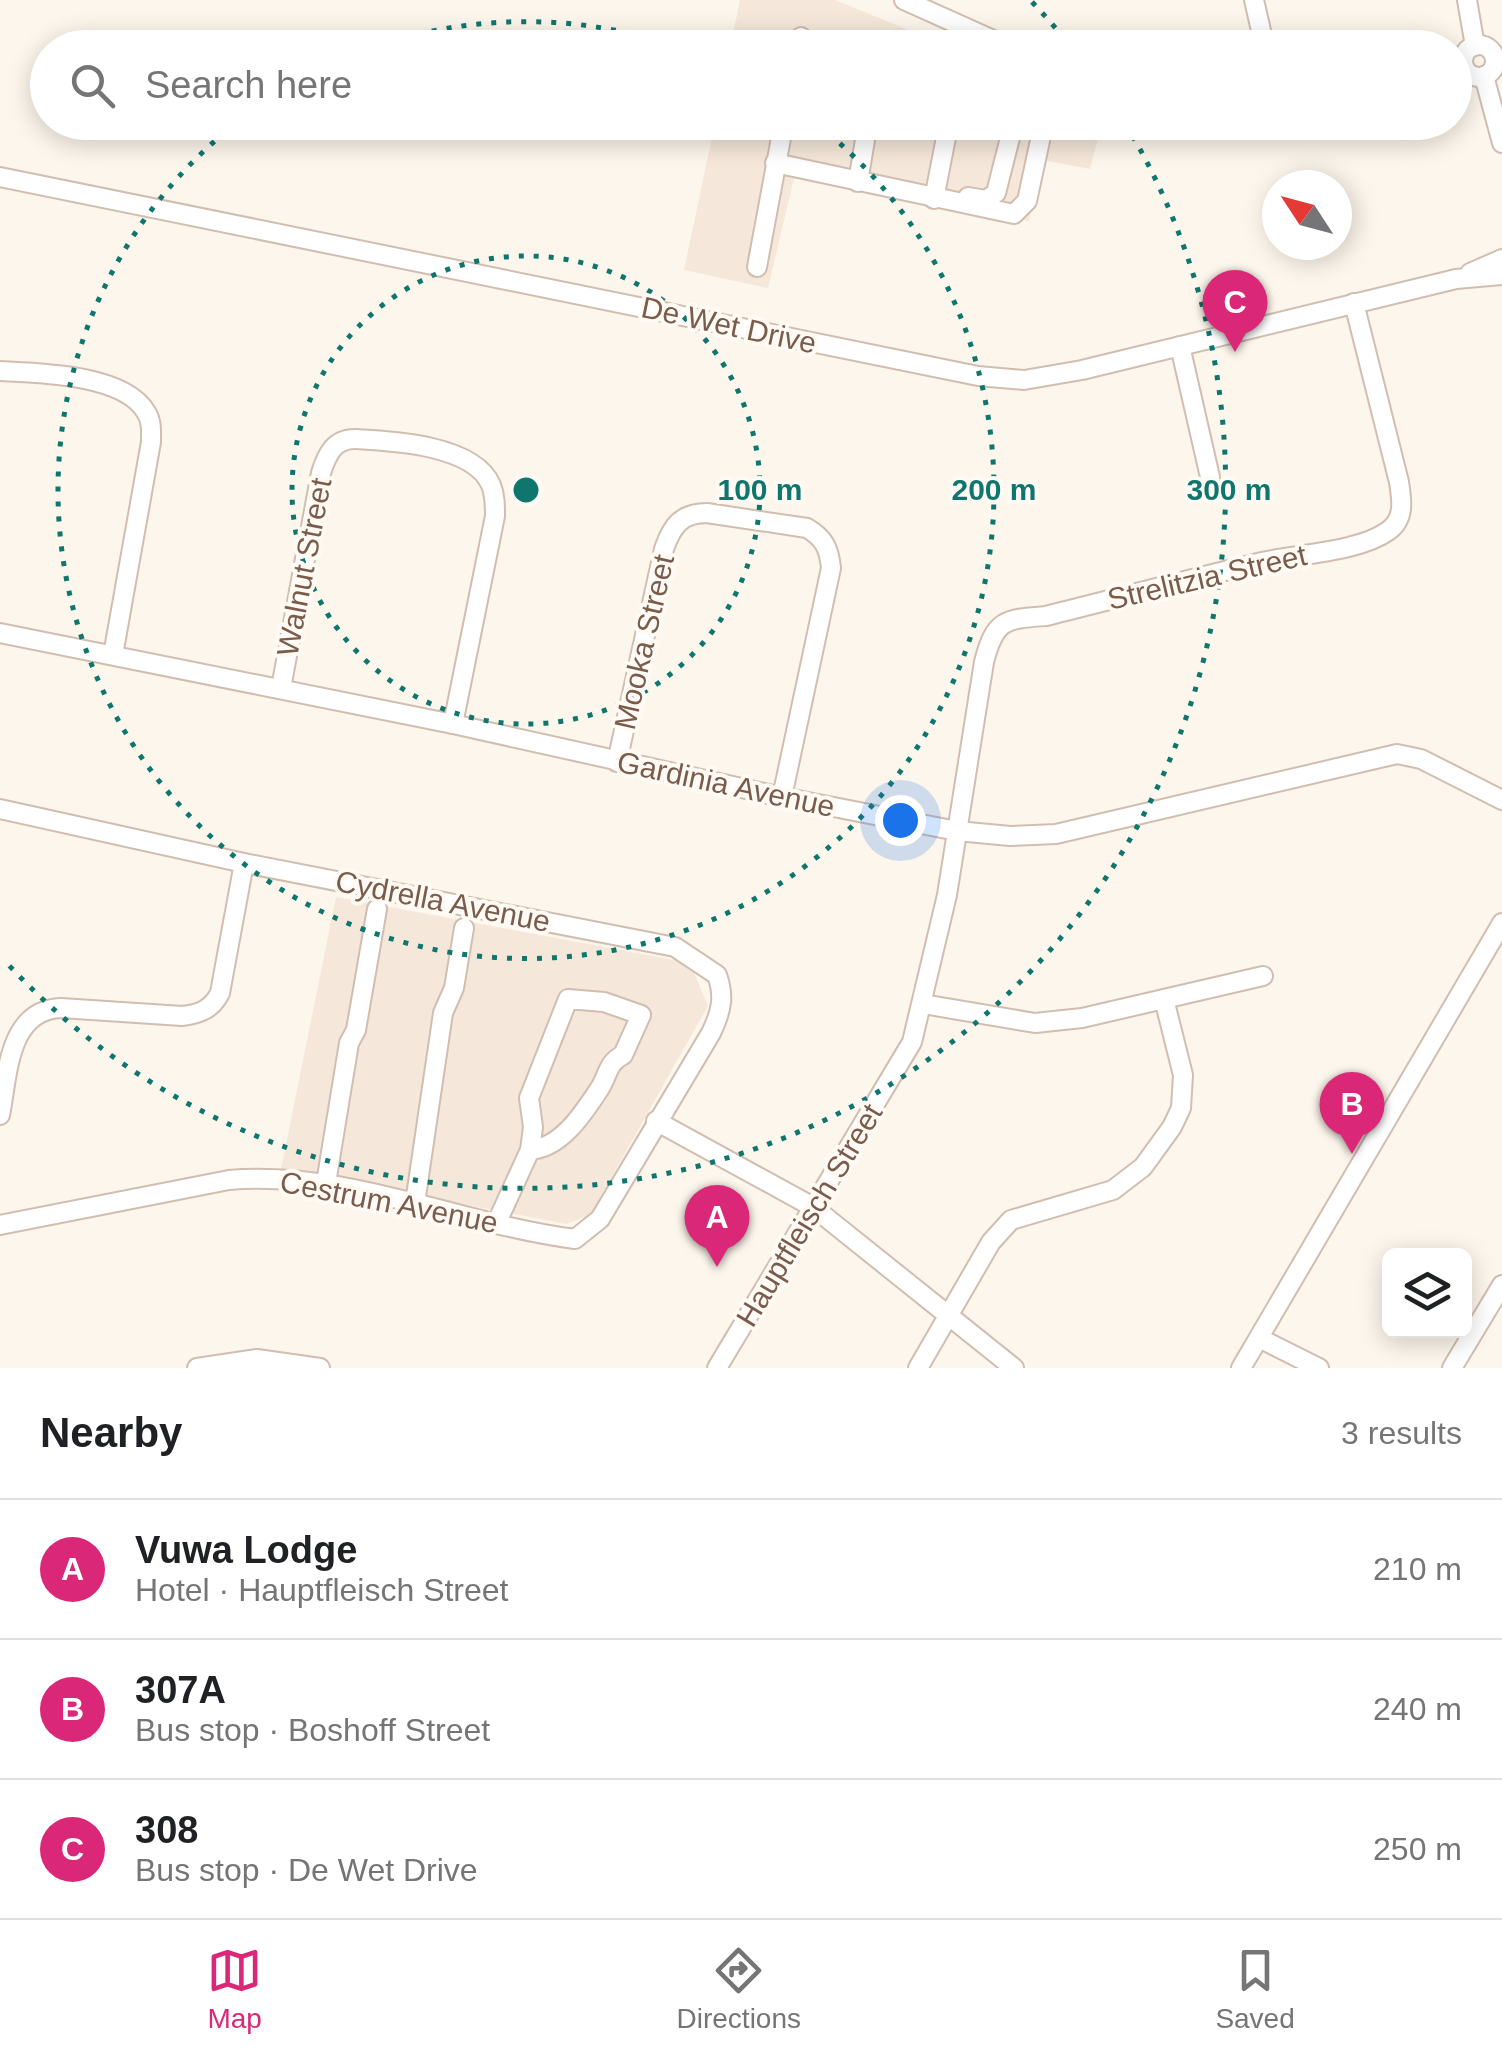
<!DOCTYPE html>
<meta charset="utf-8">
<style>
body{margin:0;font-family:Helvetica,sans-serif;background:#f2f2f2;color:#202124}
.controls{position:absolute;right:30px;bottom:30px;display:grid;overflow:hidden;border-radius:15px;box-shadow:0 5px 25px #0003}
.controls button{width:90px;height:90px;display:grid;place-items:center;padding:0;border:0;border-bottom:2px solid #e0e0e0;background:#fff;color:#202124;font:50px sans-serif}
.compass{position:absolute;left:1262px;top:170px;width:90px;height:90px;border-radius:50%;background:#fff;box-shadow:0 5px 25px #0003;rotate:306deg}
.you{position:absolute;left:900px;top:820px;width:35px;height:35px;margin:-25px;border:8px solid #fff;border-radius:50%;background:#1a73e8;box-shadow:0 0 0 15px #1a73e833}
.badge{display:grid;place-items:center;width:65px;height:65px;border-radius:50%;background:#db2777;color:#fff;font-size:32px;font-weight:700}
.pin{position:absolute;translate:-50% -82px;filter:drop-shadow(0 2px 5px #0008)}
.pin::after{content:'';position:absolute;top:52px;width:35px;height:30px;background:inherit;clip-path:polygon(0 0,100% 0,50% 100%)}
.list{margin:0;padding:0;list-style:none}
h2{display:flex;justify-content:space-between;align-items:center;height:130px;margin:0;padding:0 40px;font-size:42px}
h2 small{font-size:32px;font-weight:400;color:#757577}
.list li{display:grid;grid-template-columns:65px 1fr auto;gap:30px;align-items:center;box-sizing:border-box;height:140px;padding:0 40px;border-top:2px solid #e0e0e0}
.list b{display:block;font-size:38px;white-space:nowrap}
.list p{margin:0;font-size:32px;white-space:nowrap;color:#757577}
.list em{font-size:32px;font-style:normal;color:#757577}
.icon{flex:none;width:55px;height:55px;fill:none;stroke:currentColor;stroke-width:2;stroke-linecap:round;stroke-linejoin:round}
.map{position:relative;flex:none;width:1502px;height:1368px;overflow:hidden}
.search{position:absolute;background:#fff;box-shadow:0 5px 25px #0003;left:30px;right:30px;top:30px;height:110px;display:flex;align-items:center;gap:25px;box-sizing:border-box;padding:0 35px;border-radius:55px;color:#757577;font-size:38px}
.sheet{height:550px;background:#fff}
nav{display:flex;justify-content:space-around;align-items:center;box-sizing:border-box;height:140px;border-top:2px solid #e0e0e0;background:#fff;font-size:28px;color:#757577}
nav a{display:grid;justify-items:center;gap:5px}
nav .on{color:#db2777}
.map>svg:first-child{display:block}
.residential{fill:#f5e8da}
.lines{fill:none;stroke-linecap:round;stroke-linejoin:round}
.minor-casing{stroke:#d1beb0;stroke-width:22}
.minor{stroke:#fff;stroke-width:18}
.ring{fill:none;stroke:#0f766e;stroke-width:5;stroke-dasharray:5 10}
.labels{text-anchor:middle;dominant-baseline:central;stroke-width:8;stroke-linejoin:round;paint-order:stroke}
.street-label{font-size:30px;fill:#7a5c4d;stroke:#fffaf3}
.centre{fill:#0f766e;stroke:#fffaf3;stroke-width:5}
.ring-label{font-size:30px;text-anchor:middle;font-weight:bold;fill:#0f766e;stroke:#fffaf3;stroke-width:8;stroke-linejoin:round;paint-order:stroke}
</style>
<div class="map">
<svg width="1502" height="1368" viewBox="0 0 1502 1368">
<rect width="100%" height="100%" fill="#fdf6ec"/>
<g class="residential">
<path d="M740,0h95l115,47 -220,1z"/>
<path d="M715,123h387l-12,46 -47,-9 -14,61 -235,-43 -26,110 -84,-18z"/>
<path d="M336,897l354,66 18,43 -118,209 -24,9 -285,-55z"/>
</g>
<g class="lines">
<g class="minor-casing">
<g id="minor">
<path d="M904,0l107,48"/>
<path d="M1254,0l11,48"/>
<path d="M1467,0l8,46"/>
<circle cx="1479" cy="61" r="16"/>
<path d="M799,48l2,-11"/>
<path d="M1484,76l18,67"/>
<path d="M775,163l239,51 13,-13 17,-79"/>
<path d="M0,177l978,199 46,4 58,-10 374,-91 46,-4"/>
<path d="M858,182l10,-60"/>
<path d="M968,197l18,3 10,-7 18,-71"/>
<path d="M934,199l15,-77"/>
<path d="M757,267l27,-145"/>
<path d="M1470,273l32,-14"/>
<path d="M1180,346l30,131"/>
<path d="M0,371c39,2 124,3 146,41 6,9 5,19 5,30l-38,213"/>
<path d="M0,633l453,91 329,73 175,34 53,5 46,-2 341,-80 24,5 81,41"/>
<path d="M281,688l40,-215c6,-19 13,-34 34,-34 38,2 119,6 136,46 4,10 4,20 4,31l-42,208"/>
<path d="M617,762l47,-213c8,-23 17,-36 43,-36l100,15c17,10 22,20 24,40l-49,229"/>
<path d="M0,809l244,54 431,84 42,28c8,22 4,37 -6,58l-111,186 -25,20c-116,-15 -227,-69 -346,-59l-229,45"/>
<path d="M923,1004l112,19 47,-5 181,-42"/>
<path d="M0,1115c8,-41 8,-105 61,-107l121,8c18,-2 30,-7 38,-23l24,-130"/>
<path d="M656,1121l157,86 201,161"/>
<path d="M326,1183l23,-140 7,-13 21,-121"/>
<path d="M415,1203l28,-190 11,-25 10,-60"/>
<path d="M497,1222l33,-72 3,-23 -4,-29 39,-99 36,3 37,13 -18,40c-15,7 -15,20 -23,33 -16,24 -38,60 -70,62"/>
<path d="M1259,1338l60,30"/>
<path d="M197,1368l60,-9 63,9"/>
<path d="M717,1368l195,-326 35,-147 37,-233c11,-43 21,-43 62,-46 72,-18 144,-37 216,-54 36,-8 97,-10 126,-31 17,-12 14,-30 11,-49l-45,-179"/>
<path d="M918,1368l73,-126 20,-22 102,-30 30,-23 29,-40 9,-19 2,-33 -19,-76"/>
<path d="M1241,1368l261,-445"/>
<path d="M1452,1368l50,-83"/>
</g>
</g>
<use href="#minor" class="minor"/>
</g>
<g class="ring">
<circle cx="526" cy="490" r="234"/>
<path d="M374 47A468 468 0 0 1 678 47M817 124A468 468 0 1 1 235 124"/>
<path d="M1032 2A703 703 0 0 1 1068 43M1125 123A703 703 0 0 1 4 960"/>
</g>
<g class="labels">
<g class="street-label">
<text transform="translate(729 325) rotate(12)">De Wet Drive</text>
<text transform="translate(304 567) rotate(-79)">Walnut Street</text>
<text transform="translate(1207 577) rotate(-13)">Strelitzia Street</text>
<text transform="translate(644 642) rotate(-77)">Mooka Street</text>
<text transform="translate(726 784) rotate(12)">Gardinia Avenue</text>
<text transform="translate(443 901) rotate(11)">Cydrella Avenue</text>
<text transform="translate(389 1202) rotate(11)">Cestrum Avenue</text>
<text transform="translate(809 1215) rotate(-59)">Hauptfleisch Street</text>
</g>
</g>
<circle cx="526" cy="490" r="15" class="centre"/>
<g class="ring-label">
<text x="760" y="500">100 m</text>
<text x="994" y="500">200 m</text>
<text x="1229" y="500">300 m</text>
</g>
</svg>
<div class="controls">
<button><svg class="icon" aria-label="layers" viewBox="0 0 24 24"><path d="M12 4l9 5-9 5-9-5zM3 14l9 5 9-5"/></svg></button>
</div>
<svg class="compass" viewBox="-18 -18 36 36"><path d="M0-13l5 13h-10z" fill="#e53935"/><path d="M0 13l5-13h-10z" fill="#757577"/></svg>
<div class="you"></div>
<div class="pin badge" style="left:717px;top:1267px">A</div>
<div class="pin badge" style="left:1352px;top:1154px">B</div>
<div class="pin badge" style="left:1235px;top:352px">C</div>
<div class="search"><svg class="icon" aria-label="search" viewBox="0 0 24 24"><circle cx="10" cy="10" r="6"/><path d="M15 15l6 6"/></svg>Search here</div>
</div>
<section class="sheet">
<h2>Nearby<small>3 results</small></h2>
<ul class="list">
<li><span class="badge">A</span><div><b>Vuwa Lodge</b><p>Hotel · Hauptfleisch Street</p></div><em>210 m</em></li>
<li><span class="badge">B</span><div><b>307A</b><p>Bus stop · Boshoff Street</p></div><em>240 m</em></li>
<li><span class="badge">C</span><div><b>308</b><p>Bus stop · De Wet Drive</p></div><em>250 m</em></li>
</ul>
</section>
<nav>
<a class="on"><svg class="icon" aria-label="map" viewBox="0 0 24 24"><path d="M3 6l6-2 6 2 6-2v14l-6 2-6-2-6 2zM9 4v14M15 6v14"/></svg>Map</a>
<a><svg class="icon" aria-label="directions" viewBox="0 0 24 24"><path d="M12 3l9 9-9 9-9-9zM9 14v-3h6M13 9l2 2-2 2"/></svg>Directions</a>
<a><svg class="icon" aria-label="saved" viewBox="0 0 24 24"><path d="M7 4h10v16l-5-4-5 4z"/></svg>Saved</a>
</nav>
